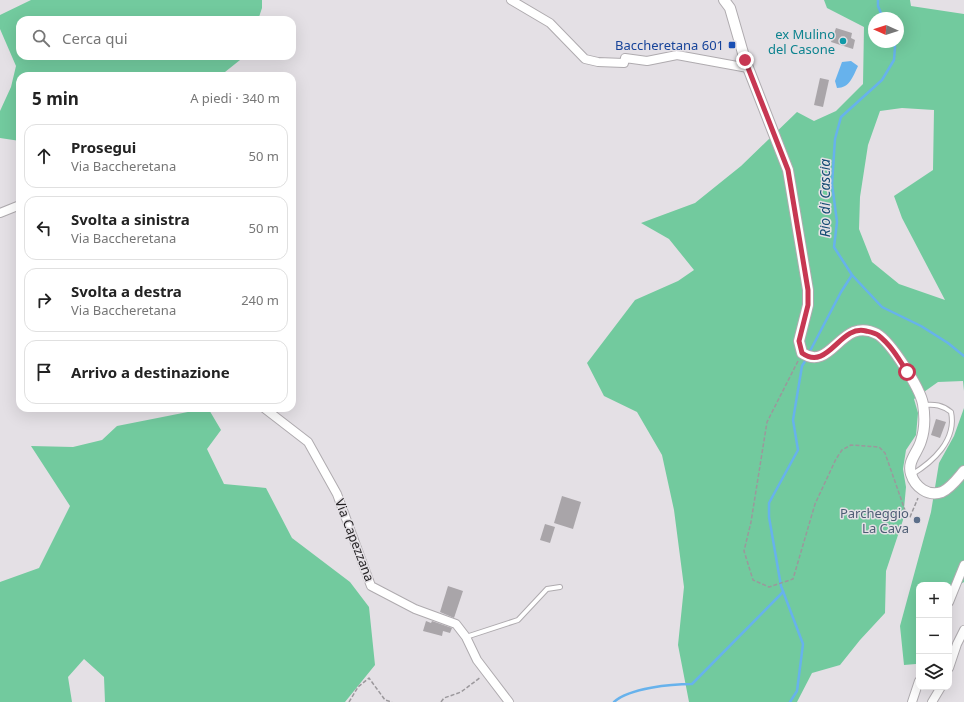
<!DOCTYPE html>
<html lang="it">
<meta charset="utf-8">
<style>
body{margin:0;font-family:"Noto Sans",sans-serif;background:#f6f6f6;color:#222}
.controls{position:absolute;right:12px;bottom:12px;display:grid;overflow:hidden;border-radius:8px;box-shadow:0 4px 16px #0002}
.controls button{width:36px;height:36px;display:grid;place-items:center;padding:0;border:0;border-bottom:1px solid #e0e0e0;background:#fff;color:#222;font:20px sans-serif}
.compass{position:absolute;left:868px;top:12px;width:36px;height:36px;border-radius:50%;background:#fff;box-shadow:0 4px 16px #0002;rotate:273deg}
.stop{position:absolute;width:12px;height:12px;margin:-9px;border:3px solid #c73752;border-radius:50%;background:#fff}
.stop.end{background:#c73752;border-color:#fff;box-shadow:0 1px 4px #0008}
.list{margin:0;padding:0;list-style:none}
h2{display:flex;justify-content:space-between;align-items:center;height:52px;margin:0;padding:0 16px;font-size:17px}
h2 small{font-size:13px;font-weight:400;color:#767676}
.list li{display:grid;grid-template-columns:26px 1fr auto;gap:12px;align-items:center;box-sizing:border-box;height:64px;margin:0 8px 8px;padding:0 8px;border:1px solid #e0e0e0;border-radius:12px}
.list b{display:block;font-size:15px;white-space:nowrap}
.list p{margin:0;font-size:13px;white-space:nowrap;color:#767676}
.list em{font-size:13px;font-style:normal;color:#767676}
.icon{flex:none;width:22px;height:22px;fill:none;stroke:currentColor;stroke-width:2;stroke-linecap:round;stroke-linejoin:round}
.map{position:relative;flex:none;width:964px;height:702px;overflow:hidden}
.search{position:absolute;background:#fff;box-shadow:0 4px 16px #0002;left:16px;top:16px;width:280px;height:44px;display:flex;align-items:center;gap:10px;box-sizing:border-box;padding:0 14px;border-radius:12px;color:#767676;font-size:15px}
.panel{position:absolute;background:#fff;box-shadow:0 4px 16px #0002;left:16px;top:72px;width:280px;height:340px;border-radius:12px}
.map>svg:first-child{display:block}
.green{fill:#72ca9e;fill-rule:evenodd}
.water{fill:#67b2ec}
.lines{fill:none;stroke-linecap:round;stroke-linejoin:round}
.stream{stroke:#67b2ec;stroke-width:2.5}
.building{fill:#a9a5a9}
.service-casing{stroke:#afabaf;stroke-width:6}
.minor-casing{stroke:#afabaf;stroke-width:10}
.tertiary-casing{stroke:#afabaf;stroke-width:12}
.path{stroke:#9b989c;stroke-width:1.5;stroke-dasharray:4 2;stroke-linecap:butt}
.service{stroke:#fff;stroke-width:4}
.minor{stroke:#fff;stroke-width:8}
.tertiary{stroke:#fff;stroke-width:10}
.route{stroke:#c73752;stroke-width:5}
.culture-dot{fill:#0f9aa8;stroke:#e4e0e5;stroke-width:1.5}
.transit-dot{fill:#1a4fb4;stroke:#e4e0e5;stroke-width:1.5}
.service-dot{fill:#5c6f8a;stroke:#e4e0e5;stroke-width:1.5}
.labels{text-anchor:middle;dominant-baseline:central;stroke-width:3;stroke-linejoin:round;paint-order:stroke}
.culture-label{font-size:13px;fill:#0d838f;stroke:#e4e0e5;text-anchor:end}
.transit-label{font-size:13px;fill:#164399;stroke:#e4e0e5;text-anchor:end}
.service-label{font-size:13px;fill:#4e5e75;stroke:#e4e0e5;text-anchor:end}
.street-label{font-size:13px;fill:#201e20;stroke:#e4e0e5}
.water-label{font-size:14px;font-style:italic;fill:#154c73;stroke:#e4e0e5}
</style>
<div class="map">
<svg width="964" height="702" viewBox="0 0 964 702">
<rect width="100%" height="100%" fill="#e4e0e5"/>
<g class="green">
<path d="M31,0h231v8l-4,12h-238v36h225l-25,20h-200v65l-20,-3v-27l11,-24 5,-21 -16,-37v-14z"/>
<path d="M824,0h86l1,6 53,8v377l-1,-10 -25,1 -24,17 4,14 -2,22 -10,15 -3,19 3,18 -3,33 -17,51 -1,42 -25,27 -20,25 -28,8 -15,29h-108l-11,-57 6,-58 -10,-77 -12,-55 -25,-43 -33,-16 -17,-33 48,-63 43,-19 16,-11 -25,-31 -28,-16 54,-20 46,-37 56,-54 17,9 22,-10 27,-27 1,-57 -37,-19zM874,18h24v24h-24zM902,108l32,2 -1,60 -39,26 8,22 43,82 -46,-16 -27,-22 -13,-33 1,-32 8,-52 12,-34z"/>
<path d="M208,408l13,22 -14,19 17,35 42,4 26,50 58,44 19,25 6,58 -30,37h-240l-1,-25 -20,-18 -16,18 4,25h-72v-120l39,-14 31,-62 -39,-60 42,1 29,-7 15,-14z"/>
<path d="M964,408v174l-15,9v-6h-30v72l-3,7 -12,1 -4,-39 31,-114 8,-49 15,-27z"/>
</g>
<path class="water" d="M851,61l7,5c-5,10 -8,22 -21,22l-2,-7 7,-19z"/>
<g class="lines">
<g class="stream">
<path d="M878,0v6l5,12"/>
<path d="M894,42l1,5 -1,13 -12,20 -41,37 -6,22 -3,45 5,38 -3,25 18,28 30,32 39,19 27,17 16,13"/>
<path d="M809,353l32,-61 11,-17"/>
<path d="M614,702c15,-14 58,-18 78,-18l91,-92"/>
<path d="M790,702l7,-11 6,-47 -22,-58 -12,-69v-14l29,-53 -5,-30 9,-54 5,-8"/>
</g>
</g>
<g class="building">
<path d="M836,28l16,5 -1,5 4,2 -2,9 -22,-7z"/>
<path d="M820,78l9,2 -6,27 -9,-2z"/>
<path d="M936,419l10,3 -6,16 -9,-3z"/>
<path d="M562,496l19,6 -8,27 -19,-6z"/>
<path d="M545,524l10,3 -5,16 -10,-3z"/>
<path d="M448,586l15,5 -9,27 -14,-6z"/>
<path d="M426,621l5,2 1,-2 20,7 -2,5 -7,-2 -1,5 -19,-5z"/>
</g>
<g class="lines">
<g class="service-casing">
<g id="service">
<path d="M911,475c22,-13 46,-35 40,-63 -9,-7 -16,-8 -27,-7"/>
<path d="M466,637l52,-17 29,-31 13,-2"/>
</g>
</g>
<g class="minor-casing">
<g id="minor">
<path d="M511,0l39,23 35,36 13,3 26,1 1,-5 22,3 30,-6 71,13"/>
<path d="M0,213l20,-8"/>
<path d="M264,408l44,34 29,52 34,92 44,23 41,15 10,13 11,23 32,42"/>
<path d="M949,602l15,-37"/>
<path d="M949,668l8,-24 7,-14"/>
<path d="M912,702l7,-21"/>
<path d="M932,702l9,-15"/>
</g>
</g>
<g class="tertiary-casing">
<path id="tertiary" d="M724,0l6,8 15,52 43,110 20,120v15l-9,36 3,12c30,20 39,-38 75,-19 14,8 43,54 46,70 2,12 2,25 -2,37 -3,11 -14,20 -10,33 4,13 17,23 31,18 9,-4 16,-14 22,-21"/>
</g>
<g class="path">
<path d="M798,361l-31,61 -16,100 -7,29 9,29 16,7 24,-8 22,-75 21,-45 6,-9 9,-5 28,2 6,6 22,63 3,1 8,-19"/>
<path d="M349,702l9,-15 11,-9 16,22 7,2"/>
<path d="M441,702l3,-4 17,-6 20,-15"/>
</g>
<use href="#service" class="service"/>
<use href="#minor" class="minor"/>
<use href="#tertiary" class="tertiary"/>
</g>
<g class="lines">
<path class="route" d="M745,60l43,110 20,120v15l-9,36 3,12c26,19 38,-29 64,-22 4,1 9,2 12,4 13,10 21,24 29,37"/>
</g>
<circle class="culture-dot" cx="843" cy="41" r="4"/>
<rect class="transit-dot" x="728" y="41" width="8" height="8" rx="2"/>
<circle class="service-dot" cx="917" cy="520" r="4"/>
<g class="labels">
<g class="culture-label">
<text x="835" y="34">ex Mulino<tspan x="835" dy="15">del Casone</tspan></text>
</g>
<g class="transit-label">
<text x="724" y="45">Baccheretana 601</text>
</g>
<g class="service-label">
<text x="909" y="513">Parcheggio<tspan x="909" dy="15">La Cava</tspan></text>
</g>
<g class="street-label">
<text transform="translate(355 540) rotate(69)">Via Capezzana</text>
</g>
<g class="water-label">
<text transform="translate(824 198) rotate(-90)">Rio di Cascia</text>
</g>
</g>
</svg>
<div class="controls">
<button>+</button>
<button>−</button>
<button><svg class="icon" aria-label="layers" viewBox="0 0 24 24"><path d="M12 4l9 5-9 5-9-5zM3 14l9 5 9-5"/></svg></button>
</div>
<svg class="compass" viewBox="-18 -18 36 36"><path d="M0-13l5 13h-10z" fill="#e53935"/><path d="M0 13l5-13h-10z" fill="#767676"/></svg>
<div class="stop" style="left:907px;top:372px"></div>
<div class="stop end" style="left:745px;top:60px"></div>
<div class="search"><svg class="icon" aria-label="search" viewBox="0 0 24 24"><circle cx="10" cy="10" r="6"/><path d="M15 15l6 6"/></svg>Cerca qui</div>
<section class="panel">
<h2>5 min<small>A piedi · 340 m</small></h2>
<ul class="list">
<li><svg class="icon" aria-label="ahead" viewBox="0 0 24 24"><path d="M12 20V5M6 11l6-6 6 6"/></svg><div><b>Prosegui</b><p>Via Baccheretana</p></div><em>50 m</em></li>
<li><svg class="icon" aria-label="left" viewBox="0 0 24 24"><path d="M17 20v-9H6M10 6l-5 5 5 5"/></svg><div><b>Svolta a sinistra</b><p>Via Baccheretana</p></div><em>50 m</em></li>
<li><svg class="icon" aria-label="right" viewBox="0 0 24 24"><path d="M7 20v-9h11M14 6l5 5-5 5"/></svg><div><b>Svolta a destra</b><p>Via Baccheretana</p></div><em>240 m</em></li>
<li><svg class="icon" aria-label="arrive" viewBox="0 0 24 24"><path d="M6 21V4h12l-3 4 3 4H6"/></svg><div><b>Arrivo a destinazione</b></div></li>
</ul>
</section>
</div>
